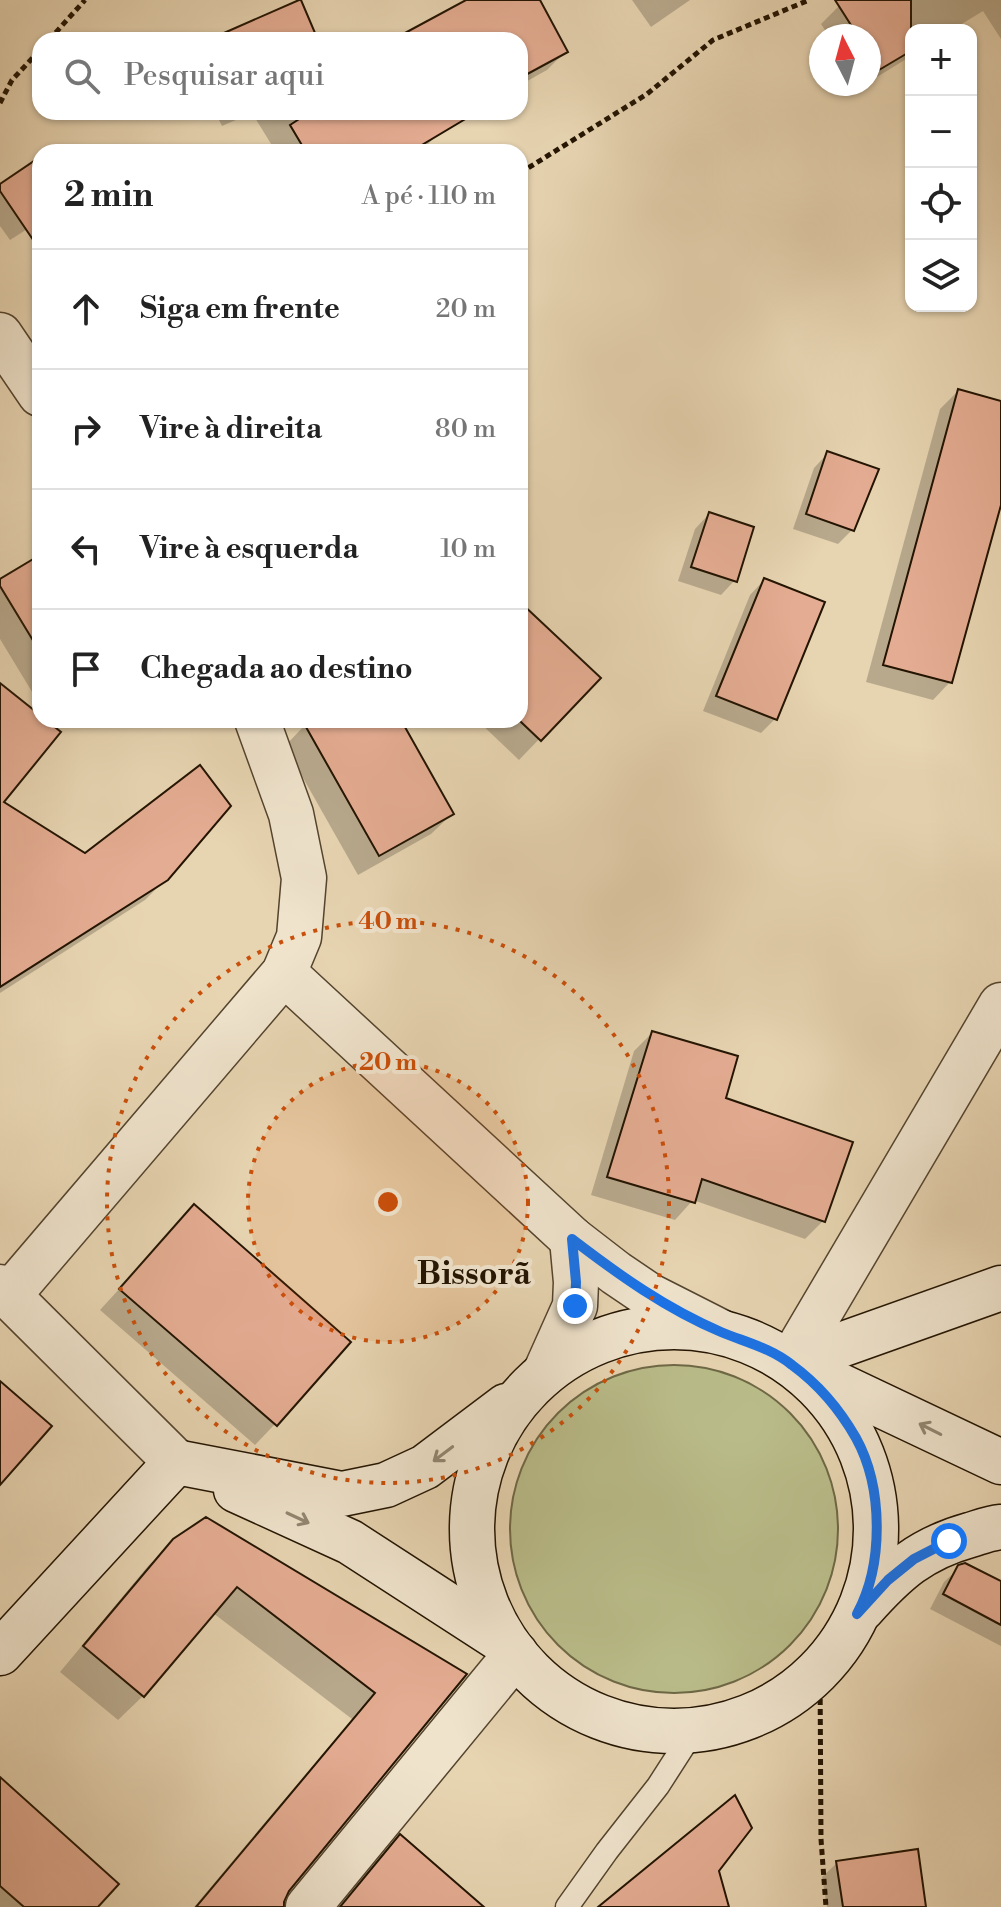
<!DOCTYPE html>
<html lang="pt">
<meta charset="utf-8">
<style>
body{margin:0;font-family:"Libre Bodoni",serif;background:#f6f6f6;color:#222}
.controls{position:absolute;right:24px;top:24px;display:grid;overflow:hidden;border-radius:16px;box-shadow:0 2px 6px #0004}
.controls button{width:72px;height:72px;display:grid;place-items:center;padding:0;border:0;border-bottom:2px solid #e0e0e0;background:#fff;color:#222;font:40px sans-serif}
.compass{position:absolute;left:809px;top:24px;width:72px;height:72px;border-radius:50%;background:#fff;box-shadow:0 2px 6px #0004;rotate:354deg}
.stop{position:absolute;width:24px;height:24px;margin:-18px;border:6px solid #1a73e8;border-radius:50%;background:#fff}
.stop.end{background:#1a73e8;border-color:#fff;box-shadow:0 2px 8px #0008}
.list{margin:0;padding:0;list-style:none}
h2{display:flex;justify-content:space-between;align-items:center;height:104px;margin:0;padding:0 32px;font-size:34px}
h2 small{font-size:26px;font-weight:400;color:#767676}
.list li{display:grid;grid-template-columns:52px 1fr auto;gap:24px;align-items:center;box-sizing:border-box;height:120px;padding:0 32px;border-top:2px solid #e0e0e0}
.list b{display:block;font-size:30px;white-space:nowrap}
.list em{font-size:26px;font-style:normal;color:#767676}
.icon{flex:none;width:44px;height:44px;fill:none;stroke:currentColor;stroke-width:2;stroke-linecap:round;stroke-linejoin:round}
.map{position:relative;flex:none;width:1001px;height:1907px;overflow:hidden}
.search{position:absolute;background:#fff;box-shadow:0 2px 6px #0004;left:32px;top:32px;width:496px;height:88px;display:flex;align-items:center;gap:20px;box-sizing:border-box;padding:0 28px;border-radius:24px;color:#767676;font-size:30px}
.panel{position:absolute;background:#fff;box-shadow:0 2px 6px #0004;left:32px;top:144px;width:496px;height:584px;border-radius:24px}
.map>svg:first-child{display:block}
.green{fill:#b9bc89;stroke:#6e6846;stroke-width:2}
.shadow{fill:#0003}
.building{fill:#e4ac92;stroke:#231402;stroke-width:2}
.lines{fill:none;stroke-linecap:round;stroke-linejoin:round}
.service-casing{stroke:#54442e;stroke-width:25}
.minor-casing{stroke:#54442e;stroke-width:47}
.tertiary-casing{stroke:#54442e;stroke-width:47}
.secondary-casing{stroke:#231402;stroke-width:47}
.path{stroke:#231402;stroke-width:5;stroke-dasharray:6 4;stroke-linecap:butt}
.service{stroke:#efe3cc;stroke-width:22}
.minor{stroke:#efe3cc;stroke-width:44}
.tertiary{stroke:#efe3cc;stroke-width:44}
.secondary{stroke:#efe3cc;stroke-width:44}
.oneway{stroke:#938671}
.route{stroke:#1a73e8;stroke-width:10}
.ring{fill:none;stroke:#ca4f0a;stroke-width:4;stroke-dasharray:4 8}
.labels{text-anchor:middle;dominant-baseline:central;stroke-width:8;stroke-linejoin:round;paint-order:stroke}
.district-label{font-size:32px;font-weight:bold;fill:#231402;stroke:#efe3cc}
.centre{fill:#ca4f0a;stroke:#efe3cc;stroke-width:4}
.ring-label{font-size:24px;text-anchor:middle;font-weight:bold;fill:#ca4f0a;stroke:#efe3cc;stroke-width:8;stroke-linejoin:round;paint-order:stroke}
</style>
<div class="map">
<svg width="1001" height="1907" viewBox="0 0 1001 1907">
<rect width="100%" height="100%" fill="#e7d4b1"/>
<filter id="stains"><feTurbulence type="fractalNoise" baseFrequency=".0025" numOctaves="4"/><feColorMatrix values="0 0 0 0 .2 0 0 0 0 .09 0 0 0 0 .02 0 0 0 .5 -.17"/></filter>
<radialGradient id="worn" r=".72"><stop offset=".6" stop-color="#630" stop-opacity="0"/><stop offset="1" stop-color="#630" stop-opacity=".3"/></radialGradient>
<circle class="green" cx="674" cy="1529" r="164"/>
<g class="shadow">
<path d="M470,0h68l28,51 -19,19 -27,15v-45h-123z"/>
<path d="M632,0h58l-39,27z"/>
<path d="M849,0h152v39l-18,-28 -31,19h-41v26l-42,26v-46h-40l-8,-12 18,-18z"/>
<path d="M215,112h254l-28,19 -21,21h-144l-24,-39 -30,13z"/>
<path d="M40,159v62l-30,19 -10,-14v-40z"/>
<path d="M958,391l43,13v101l-51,177 -17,18 -67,-18 74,-273z"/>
<path d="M828,453l24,77 -14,14 -45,-15 21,-61z"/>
<path d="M709,514l26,66 -14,15 -43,-14 17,-52z"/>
<path d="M40,565v140l-40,-66v-58z"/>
<path d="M764,580l11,139 -14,14 -58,-22 47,-116z"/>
<path d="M520,604l78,74 -79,82 -42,-40h43z"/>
<path d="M0,685l40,33v2h3l11,8 -5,-8h16l-10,10 -55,73z"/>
<path d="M315,720h84l53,94 -21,20 -73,41 -73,-129 20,-21z"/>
<path d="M0,832l85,23 81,24 -21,21 -145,93z"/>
<path d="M652,1033l71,66 100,122 -18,18 -112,-39 -18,20 -84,-25 43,-144z"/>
<path d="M194,1207l81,217 -20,21 -155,-135z"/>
<path d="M174,1541l290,134 -177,215 -5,17h-88l158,-188 -139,-106 -70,83 -25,24 -58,-48 88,-106z"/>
<path d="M960,1567l41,17v62l-71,-37 14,-27z"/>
<path d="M0,1780l95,127h-95z"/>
<path d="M401,1837l80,70h-143l38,-46z"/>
<path d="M837,1863l87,44h-97l-5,-30z"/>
</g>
<g class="building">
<path d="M299,0h2l17,40h-110z"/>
<path d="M466,0h74l28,52 -48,26v-38h-128z"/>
<path d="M835,0h76v51l-32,19 -10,-16v-18h-11z"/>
<path d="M310,112h167l-67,40h-104l-16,-27z"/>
<path d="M40,157v93l-40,-59v-7z"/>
<path d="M958,389l43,12v104l-49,178 -69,-18z"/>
<path d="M827,451l52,18 -25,62 -48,-17z"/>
<path d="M709,512l45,15 -17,55 -46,-15z"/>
<path d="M40,555v97l-40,-66v-7z"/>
<path d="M764,578l61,24 -48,118 -61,-24z"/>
<path d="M520,602l81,76 -60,63 -21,-20z"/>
<path d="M0,683l40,32v5h6l15,12 -57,70 81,51 115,-88 31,41 -63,74 -168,107z"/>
<path d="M302,720h99l53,94 -75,42z"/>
<path d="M652,1031l86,25 -12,42 127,44 -28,80 -123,-43 -7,24 -88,-26z"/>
<path d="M194,1204l157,138 -74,84 -158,-137z"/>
<path d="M0,1381l52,45 -52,59z"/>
<path d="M206,1517l261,157 -178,217 -5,11v5h-88l179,-214 -138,-106 -93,110 -61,-51 90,-107z"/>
<path d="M965,1563l36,18v44l-58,-31 15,-29z"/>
<path d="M0,1777l119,107 -21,23h-74l-24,-21z"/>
<path d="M735,1795l17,33 -33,43 10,36h-131z"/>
<path d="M400,1834l84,73h-144z"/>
<path d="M918,1849l8,58h-83l-7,-46z"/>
</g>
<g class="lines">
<g class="service-casing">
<path id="service" d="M567,1907l40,-56 51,-65 36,-56"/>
</g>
<g class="minor-casing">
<g id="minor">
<path d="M0,335l40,59"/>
<path d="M284,973l288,266 44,34 34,23 71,36"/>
<path d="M9,1295l275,-322 15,-36 5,-59 -13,-64 -34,-94"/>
<path d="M545,1373l30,-67 1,-24 -4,-43"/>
<path d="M308,1907l208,-253"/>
</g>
</g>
<g class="tertiary-casing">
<g id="tertiary">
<path d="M0,1287l176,175"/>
<path d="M790,1363l211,-358"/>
</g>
</g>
<g class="secondary-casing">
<g id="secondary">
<circle cx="674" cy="1529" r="202"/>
<path d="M790,1363l211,-75"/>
<path d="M811,1372l190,90"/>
<path d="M176,1462l166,32 44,-9 39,-18 81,-61"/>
<path d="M236,1490l114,52 156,101"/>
<path d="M862,1609c34,-38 58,-60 108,-74 10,-3 20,-7 31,-8"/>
<path d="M0,1653l176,-191"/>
</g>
</g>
<g class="path">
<path d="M49,40l36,-40"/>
<path d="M0,103l12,-23 28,-30"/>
<path d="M520,173l127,-79 66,-54 96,-40"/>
<path d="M820,1669l1,170 5,68"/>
</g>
<use href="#service" class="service"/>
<use href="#minor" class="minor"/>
<use href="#tertiary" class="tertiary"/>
<use href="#secondary" class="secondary"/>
</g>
<defs><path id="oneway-shaft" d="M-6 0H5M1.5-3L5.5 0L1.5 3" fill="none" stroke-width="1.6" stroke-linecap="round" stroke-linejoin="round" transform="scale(2)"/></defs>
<g class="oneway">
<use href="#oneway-shaft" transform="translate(930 1429) rotate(-153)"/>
<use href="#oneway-shaft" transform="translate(443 1454) rotate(143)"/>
<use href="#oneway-shaft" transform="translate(298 1518) rotate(25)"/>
</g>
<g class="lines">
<path class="route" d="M575,1306l1,-24 -4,-43c47,36 93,69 149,93 24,10 50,16 71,33 26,19 48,45 64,73 27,49 28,126 1,176l31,-34 26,-21 35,-18"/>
</g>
<circle cx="388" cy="1202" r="140" fill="#ca4f0a" fill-opacity=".12"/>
<g class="ring">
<circle cx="388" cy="1202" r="140"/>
<circle cx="388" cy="1202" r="281"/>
</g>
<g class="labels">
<g class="district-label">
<text x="474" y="1274">Bissorã</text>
</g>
</g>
<circle cx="388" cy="1202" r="12" class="centre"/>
<g class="ring-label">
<text x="388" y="929">40 m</text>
<text x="388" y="1070">20 m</text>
</g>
<rect width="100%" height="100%" filter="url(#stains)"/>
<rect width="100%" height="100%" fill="url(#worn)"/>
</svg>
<div class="controls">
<button>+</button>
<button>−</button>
<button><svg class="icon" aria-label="locate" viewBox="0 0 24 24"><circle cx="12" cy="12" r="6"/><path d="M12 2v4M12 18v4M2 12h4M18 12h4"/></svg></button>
<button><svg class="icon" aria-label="layers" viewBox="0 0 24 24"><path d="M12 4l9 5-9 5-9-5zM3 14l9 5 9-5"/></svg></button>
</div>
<svg class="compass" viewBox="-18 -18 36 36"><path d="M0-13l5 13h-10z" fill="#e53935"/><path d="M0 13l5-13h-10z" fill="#767676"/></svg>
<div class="stop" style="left:949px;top:1541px"></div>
<div class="stop end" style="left:575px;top:1306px"></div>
<div class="search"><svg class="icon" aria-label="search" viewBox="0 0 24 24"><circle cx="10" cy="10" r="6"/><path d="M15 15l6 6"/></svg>Pesquisar aqui</div>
<section class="panel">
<h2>2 min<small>A pé · 110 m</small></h2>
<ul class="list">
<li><svg class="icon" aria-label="ahead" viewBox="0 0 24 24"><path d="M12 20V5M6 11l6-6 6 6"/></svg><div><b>Siga em frente</b></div><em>20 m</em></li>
<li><svg class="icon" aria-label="right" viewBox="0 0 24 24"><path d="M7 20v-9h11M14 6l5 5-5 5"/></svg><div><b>Vire à direita</b></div><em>80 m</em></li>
<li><svg class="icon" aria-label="left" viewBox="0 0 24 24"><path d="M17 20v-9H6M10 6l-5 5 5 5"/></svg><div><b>Vire à esquerda</b></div><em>10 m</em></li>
<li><svg class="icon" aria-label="arrive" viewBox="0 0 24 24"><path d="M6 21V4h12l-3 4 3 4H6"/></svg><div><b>Chegada ao destino</b></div></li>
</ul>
</section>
</div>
